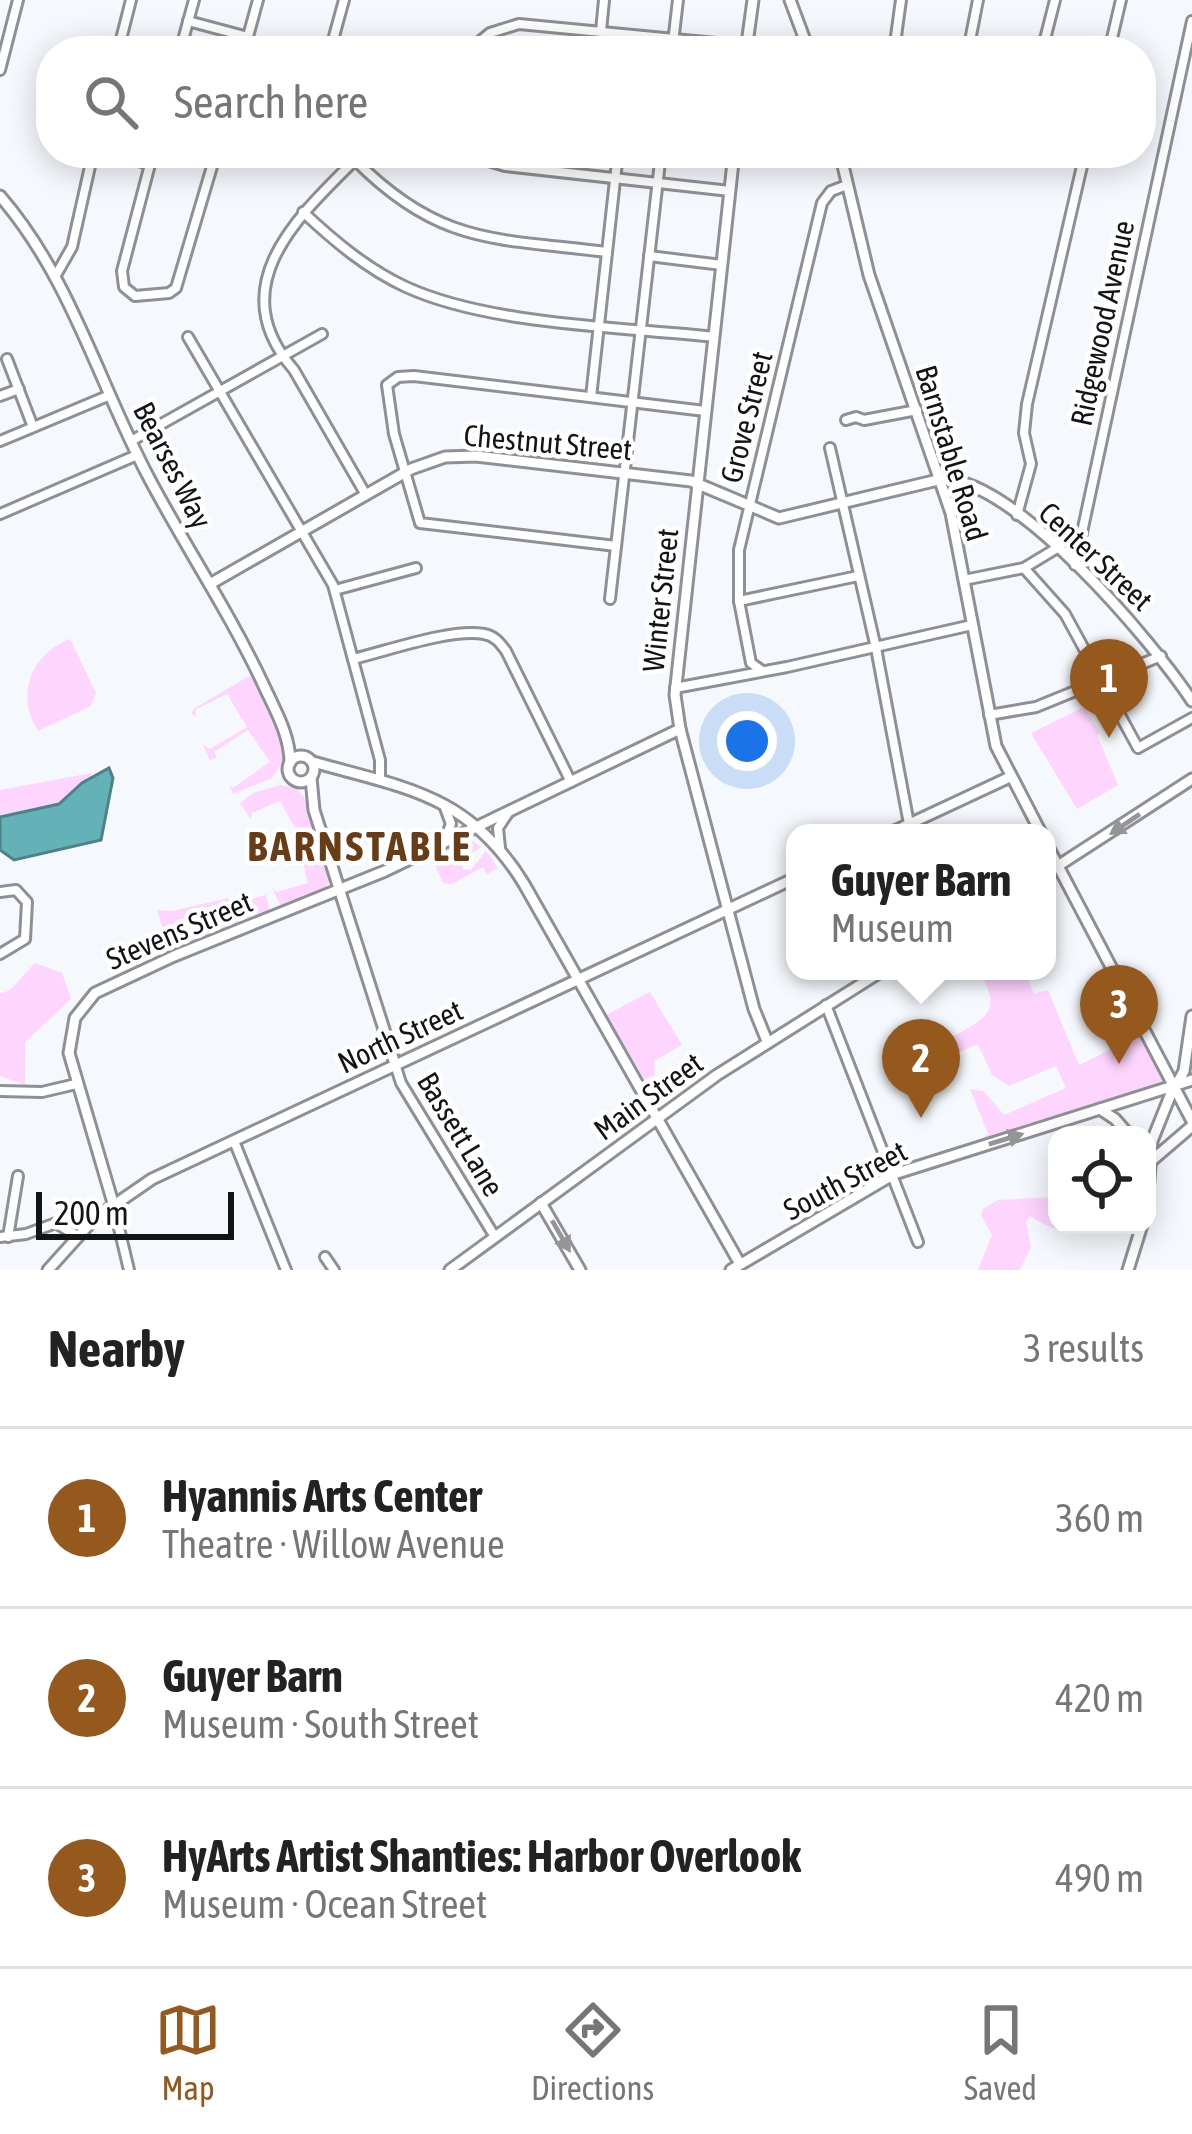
<!DOCTYPE html>
<meta charset="utf-8">
<style>
body{margin:0;font-family:"Asap Condensed",sans-serif;background:#f6f6f6;color:#222}
.controls{position:absolute;right:36px;bottom:36px;display:grid;overflow:hidden;border-radius:24px;box-shadow:0 6px 30px #0003}
.controls button{width:108px;height:108px;display:grid;place-items:center;padding:0;border:0;border-bottom:3px solid #e0e0e0;background:#fff;color:#222;font:60px sans-serif}
.scale{position:absolute;left:36px;bottom:30px;width:198px;box-sizing:border-box;padding-left:12px;border:6px solid #131416;border-top:0;font-size:33px;line-height:42px;white-space:nowrap;color:#131416;-webkit-text-stroke:9px #fff;paint-order:stroke}
.you{position:absolute;left:747px;top:741px;width:42px;height:42px;margin:-30px;border:9px solid #fff;border-radius:50%;background:#1a73e8;box-shadow:0 0 0 18px #1a73e833}
.badge{display:grid;place-items:center;width:78px;height:78px;border-radius:50%;background:#95581d;color:#fff;font-size:39px;font-weight:700}
.pin{position:absolute;translate:-50% -99px;filter:drop-shadow(0 3px 6px #0008)}
.pin::after{content:'';position:absolute;top:63px;width:42px;height:36px;background:inherit;clip-path:polygon(0 0,100% 0,50% 100%)}
.popup{position:absolute;left:786px;top:824px;width:270px;height:156px;box-sizing:border-box;display:grid;place-content:center;border-radius:24px;background:#fff;filter:drop-shadow(0 3px 9px #0005);font-size:39px;white-space:nowrap;color:#767676}
.popup b{font-size:45px;color:#222}
.popup::after{content:'';position:absolute;left:50%;top:100%;margin-left:-24px;border:24px solid transparent;border-top-color:#fff}
.list{margin:0;padding:0;list-style:none}
h2{display:flex;justify-content:space-between;align-items:center;height:156px;margin:0;padding:0 48px;font-size:51px}
h2 small{font-size:39px;font-weight:400;color:#767676}
.list li{display:grid;grid-template-columns:78px 1fr auto;gap:36px;align-items:center;box-sizing:border-box;height:180px;padding:0 48px;border-top:3px solid #e0e0e0}
.list b{display:block;font-size:45px;white-space:nowrap}
.list p{margin:0;font-size:39px;white-space:nowrap;color:#767676}
.list em{font-size:39px;font-style:normal;color:#767676}
.icon{flex:none;width:66px;height:66px;fill:none;stroke:currentColor;stroke-width:2;stroke-linecap:round;stroke-linejoin:round}
.map{position:relative;flex:none;width:1192px;height:1270px;overflow:hidden}
.search{position:absolute;background:#fff;box-shadow:0 6px 30px #0003;left:36px;right:36px;top:36px;height:132px;display:flex;align-items:center;gap:30px;box-sizing:border-box;padding:0 42px;border-radius:48px;color:#767676;font-size:45px}
.sheet{height:696px;background:#fff}
nav{display:flex;justify-content:space-around;align-items:center;box-sizing:border-box;height:168px;border-top:3px solid #e0e0e0;background:#fff;font-size:33px;color:#767676}
nav a{display:grid;justify-items:center;gap:6px}
nav .on{color:#95581d}
.map>svg:first-child{display:block}
.green{fill:#fed5fe}
.water{fill:#64b2b8;stroke:#4c8387;stroke-width:3}
.lines{fill:none;stroke-linecap:round;stroke-linejoin:round}
.minor-casing{stroke:#8d9094;stroke-width:14}
.tertiary-casing{stroke:#8d9094;stroke-width:15}
.secondary-casing{stroke:#8d9094;stroke-width:15}
.minor{stroke:#fff;stroke-width:8}
.tertiary{stroke:#fff;stroke-width:9}
.secondary{stroke:#fff;stroke-width:9}
.oneway{fill:#959596}
.labels{text-anchor:middle;dominant-baseline:central;stroke-width:9;stroke-linejoin:round;paint-order:stroke}
.street-label{font-size:30px;fill:#131416;stroke:#fff}
.district-label{font-size:42px;font-weight:bold;letter-spacing:3px;fill:#683d16;stroke:#fff}
</style>
<div class="map">
<svg width="1192" height="1270" viewBox="0 0 1192 1270">
<rect width="100%" height="100%" fill="#f5f8fc"/>
<g class="green">
<path d="M70,639l26,54 -5,13 -53,25c-23,-36 -7,-77 32,-92z"/>
<path d="M249,676l7,4 30,76 -14,22 -39,16 -4,-9 4,3 37,-26 -22,-32 -34,22 3,6 -7,2 -7,-15 7,4 37,-22 -20,-33 -32,16 1,7 -5,-4 4,-5z"/>
<path d="M1084,707l16,26 -3,2 21,50 -41,24 -46,-76z"/>
<path d="M92,773l-3,12 -7,1 -21,20 -61,16v-32z"/>
<path d="M281,785l15,3 8,9 26,84 -8,12 -41,14 -9,-20 4,5 32,-9 -9,-37 -32,7 -2,6 -3,-13 6,3 31,-14 -19,-34 -28,12 -1,6 -11,-16 13,-10z"/>
<path d="M471,840l10,7 -19,13 1,9 8,1 15,-19 12,17 -11,6 -4,-7 -31,17 -9,-1 -12,-27z"/>
<path d="M266,895l4,17 -96,38 -6,-5 -11,-35 15,1 57,-13 2,6z"/>
<path d="M35,963l27,10 9,26 -46,43v43l-25,-9v-82l10,-4z"/>
<path d="M979,971h59l-11,6 7,17 14,-4 31,75 60,-30 24,46 -182,59 7,-6 -18,-45 14,2 20,24 62,-27 -10,-22 -47,20 -17,-11 -14,-31 -21,9 -6,-15c36,-21 52,-26 28,-67z"/>
<path d="M650,992l32,53 -28,16 1,14 -10,5 -39,-65z"/>
<path d="M1057,1197v28h44c-27,11 -48,6 -71,-9l-4,6 5,26 -12,22h-41l14,-35 -11,-20 2,-6 15,-9z"/>
</g>
<path class="water" d="M109,768l4,10 -12,62 -87,20 -14,-10v-33l59,-13 23,-21z"/>
<g class="lines">
<g class="minor-casing">
<g id="minor">
<path d="M188,21l60,16"/>
<path d="M601,31l3,-31"/>
<path d="M118,51l13,-51"/>
<path d="M180,51l14,-51"/>
<path d="M244,51l14,-51"/>
<path d="M330,51l14,-51"/>
<path d="M468,51l22,-18 29,-9 228,22"/>
<path d="M672,51l6,-51"/>
<path d="M894,51l7,-51"/>
<path d="M968,51l10,-51"/>
<path d="M1042,51l13,-51"/>
<path d="M1109,51l12,-51"/>
<path d="M0,70l18,-70"/>
<path d="M105,153l45,11"/>
<path d="M153,153l-31,118 2,16 11,9 34,-3 7,-5 40,-135"/>
<path d="M362,153c-60,60 -143,131 -68,217l72,125"/>
<path d="M462,153l43,13 225,25"/>
<path d="M300,155l1,-2"/>
<path d="M355,160c85,86 142,78 252,92"/>
<path d="M303,212c31,29 64,57 103,75 83,38 216,40 308,50"/>
<path d="M649,256l73,9"/>
<path d="M56,275l16,-28 21,-94"/>
<path d="M188,337l145,248 47,175v17"/>
<path d="M7,359l26,68"/>
<path d="M0,396l19,-7"/>
<path d="M591,397l27,-244"/>
<path d="M846,420l10,-3 8,3 53,-10"/>
<path d="M0,441l110,-46"/>
<path d="M131,441l191,-107"/>
<path d="M830,448l46,200 33,176"/>
<path d="M0,514l137,-59"/>
<path d="M1017,515l14,-51 -7,-31 3,-29 58,-251"/>
<path d="M616,546l-196,-23 -26,-89 -7,-49 11,-8 16,-1 291,35"/>
<path d="M1075,565l117,-544"/>
<path d="M1024,568l33,-20"/>
<path d="M964,580l60,-12 41,46 73,134 54,-30"/>
<path d="M335,590l81,-22"/>
<path d="M610,599l51,-446"/>
<path d="M739,601l119,-25"/>
<path d="M353,659c34,-8 98,-31 131,-25 11,2 16,9 22,17l65,131"/>
<path d="M761,670l-10,-7 -12,-62v-51l83,-347 9,-12 16,-6"/>
<path d="M675,688l112,-21 185,-42"/>
<path d="M989,715l47,-8 125,-51"/>
<path d="M444,841l7,-17 -7,-19"/>
<path d="M500,848l-2,-20 10,-15"/>
<path d="M0,892l16,-2 11,12 -2,37 -25,15"/>
<path d="M826,1005l92,237"/>
<path d="M395,1064l6,19 94,154"/>
<path d="M0,1091l42,1 34,-8"/>
<path d="M234,1141l52,129"/>
<path d="M113,1203l16,67"/>
<path d="M0,1237l26,-3 30,-11 21,13"/>
<path d="M8,1237l10,-61"/>
<path d="M325,1257l9,13"/>
</g>
</g>
<g class="tertiary-casing">
<g id="tertiary">
<path d="M746,51l7,-51"/>
<path d="M734,153l-59,542 5,34 74,280 13,32"/>
<path d="M210,584l201,-115 34,-12 31,-1 215,25 88,37 163,-39"/>
<path d="M311,778l3,32 81,254"/>
<path d="M890,833l120,-56"/>
<path d="M1100,1109l15,10 14,16"/>
<path d="M1150,1162l42,-36"/>
<path d="M113,1203l-44,-150 6,-35 20,-25 79,-37 211,-85 295,-142"/>
<path d="M541,1203l39,67"/>
<path d="M1147,1205l5,-64 22,-55"/>
<path d="M48,1270l46,-51 58,-40 643,-301"/>
<path d="M1128,1270l14,-45"/>
</g>
</g>
<g class="secondary-casing">
<g id="secondary">
<path d="M790,0l19,51"/>
<path d="M840,153l29,122 82,238 45,233 45,87"/>
<path d="M0,196c71,82 99,188 149,282 37,70 81,135 115,208 11,24 26,49 26,77"/>
<path d="M942,479c74,0 210,162 250,222"/>
<circle cx="301" cy="769" r="13"/>
<path d="M313,762c92,26 156,32 211,122l216,380"/>
<path d="M1047,845l145,276"/>
<path d="M1047,873l145,-94"/>
<path d="M1178,1082l6,-11 8,-55"/>
<path d="M450,1270l267,-195 165,-104"/>
<path d="M731,1270l163,-96 298,-94"/>
</g>
</g>
<use href="#minor" class="minor"/>
<use href="#tertiary" class="tertiary"/>
<use href="#secondary" class="secondary"/>
</g>
<defs><path id="oneway-solid" d="M-6-.8H1V-3.2L6.5 0L1 3.2V.8H-6Z" transform="scale(3)"/></defs>
<g class="oneway">
<use href="#oneway-solid" transform="translate(1125 824) rotate(146)"/>
<use href="#oneway-solid" transform="translate(1006 1139) rotate(-17)"/>
<use href="#oneway-solid" transform="translate(561 1236) rotate(60)"/>
</g>
<g class="labels">
<g class="street-label">
<text transform="translate(1102 323) rotate(-78)">Ridgewood Avenue</text>
<text transform="translate(746 417) rotate(-76)">Grove Street</text>
<text transform="translate(548 442) rotate(5)">Chestnut Street</text>
<text transform="translate(952 453) rotate(73)">Barnstable Road</text>
<text transform="translate(173 465) rotate(63)">Bearses Way</text>
<text transform="translate(1096 556) rotate(43)">Center Street</text>
<text transform="translate(660 600) rotate(-84)">Winter Street</text>
<text transform="translate(179 930) rotate(-23)">Stevens Street</text>
<text transform="translate(400 1036) rotate(-25)">North Street</text>
<text transform="translate(648 1096) rotate(-36)">Main Street</text>
<text transform="translate(461 1134) rotate(59)">Bassett Lane</text>
<text transform="translate(845 1180) rotate(-28)">South Street</text>
</g>
<g class="district-label">
<text x="360" y="846">BARNSTABLE</text>
</g>
</g>
</svg>
<div class="controls">
<button><svg class="icon" aria-label="locate" viewBox="0 0 24 24"><circle cx="12" cy="12" r="6"/><path d="M12 2v4M12 18v4M2 12h4M18 12h4"/></svg></button>
</div>
<div class="scale">200 m</div>
<div class="you"></div>
<div class="pin badge" style="left:1109px;top:738px">1</div>
<div class="pin badge" style="left:921px;top:1118px">2</div>
<div class="popup"><b>Guyer Barn</b>Museum</div>
<div class="pin badge" style="left:1119px;top:1064px">3</div>
<div class="search"><svg class="icon" aria-label="search" viewBox="0 0 24 24"><circle cx="10" cy="10" r="6"/><path d="M15 15l6 6"/></svg>Search here</div>
</div>
<section class="sheet">
<h2>Nearby<small>3 results</small></h2>
<ul class="list">
<li><span class="badge">1</span><div><b>Hyannis Arts Center</b><p>Theatre · Willow Avenue</p></div><em>360 m</em></li>
<li><span class="badge">2</span><div><b>Guyer Barn</b><p>Museum · South Street</p></div><em>420 m</em></li>
<li><span class="badge">3</span><div><b>HyArts Artist Shanties: Harbor Overlook</b><p>Museum · Ocean Street</p></div><em>490 m</em></li>
</ul>
</section>
<nav>
<a class="on"><svg class="icon" aria-label="map" viewBox="0 0 24 24"><path d="M3 6l6-2 6 2 6-2v14l-6 2-6-2-6 2zM9 4v14M15 6v14"/></svg>Map</a>
<a><svg class="icon" aria-label="directions" viewBox="0 0 24 24"><path d="M12 3l9 9-9 9-9-9zM9 14v-3h6M13 9l2 2-2 2"/></svg>Directions</a>
<a><svg class="icon" aria-label="saved" viewBox="0 0 24 24"><path d="M7 4h10v16l-5-4-5 4z"/></svg>Saved</a>
</nav>
